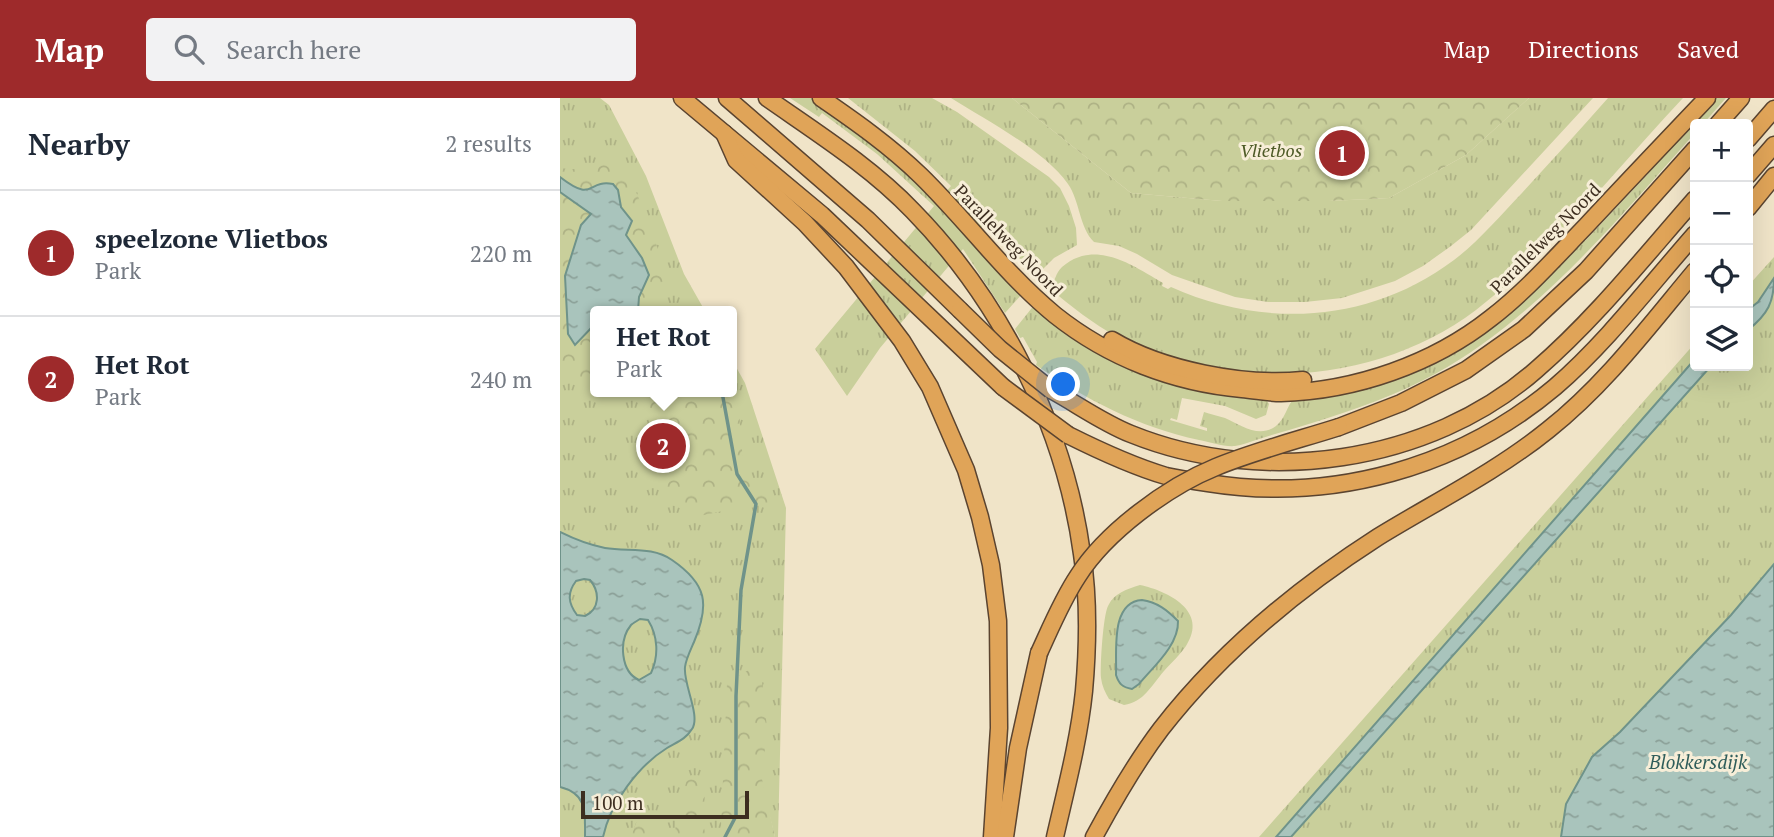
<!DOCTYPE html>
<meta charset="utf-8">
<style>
body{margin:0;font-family:"PT Serif",serif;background:#f2f2f3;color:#1f2937}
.controls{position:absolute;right:21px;top:21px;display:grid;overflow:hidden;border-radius:7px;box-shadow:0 7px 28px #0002}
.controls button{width:63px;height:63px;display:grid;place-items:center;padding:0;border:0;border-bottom:2px solid #e0e1e3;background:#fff;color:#1f2937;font:35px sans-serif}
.scale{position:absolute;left:21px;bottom:18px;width:168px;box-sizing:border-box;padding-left:7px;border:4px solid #3d2e20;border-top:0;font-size:19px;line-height:24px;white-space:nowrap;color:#3d2e20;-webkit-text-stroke:5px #f7eed8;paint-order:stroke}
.you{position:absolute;left:504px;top:287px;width:24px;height:24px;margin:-18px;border:5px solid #fff;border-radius:50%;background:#1a73e8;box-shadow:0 0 0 10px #1a73e833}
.badge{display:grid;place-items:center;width:46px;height:46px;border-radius:50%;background:#9e2a2b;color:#fff;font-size:23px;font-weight:700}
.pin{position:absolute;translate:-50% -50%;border:4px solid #fff;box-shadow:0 2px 7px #0006}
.popup{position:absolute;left:30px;top:208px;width:147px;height:91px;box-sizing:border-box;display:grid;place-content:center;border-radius:7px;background:#fff;filter:drop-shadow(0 2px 5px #0005);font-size:23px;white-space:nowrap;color:#747a83}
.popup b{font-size:26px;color:#1f2937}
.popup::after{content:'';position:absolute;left:50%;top:100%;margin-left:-14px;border:14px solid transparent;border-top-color:#fff}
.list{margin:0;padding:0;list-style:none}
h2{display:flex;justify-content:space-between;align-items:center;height:91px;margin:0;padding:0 28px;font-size:30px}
h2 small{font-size:23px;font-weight:400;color:#747a83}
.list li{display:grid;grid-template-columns:46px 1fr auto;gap:21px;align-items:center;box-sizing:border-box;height:126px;padding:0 28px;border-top:2px solid #e0e1e3}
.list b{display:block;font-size:26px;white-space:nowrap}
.list p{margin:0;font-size:23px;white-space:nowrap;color:#747a83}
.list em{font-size:23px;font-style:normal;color:#747a83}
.icon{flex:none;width:38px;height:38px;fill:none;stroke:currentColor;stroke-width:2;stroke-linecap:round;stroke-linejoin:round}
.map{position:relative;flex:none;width:1214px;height:739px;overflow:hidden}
header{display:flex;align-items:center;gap:42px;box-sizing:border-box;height:98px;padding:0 35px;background:#9e2a2b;color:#fff}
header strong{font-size:33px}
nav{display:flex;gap:38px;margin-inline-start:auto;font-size:24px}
.search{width:490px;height:63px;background:#f2f2f3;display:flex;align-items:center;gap:18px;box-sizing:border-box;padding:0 24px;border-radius:7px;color:#747a83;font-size:26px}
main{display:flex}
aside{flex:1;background:#fff}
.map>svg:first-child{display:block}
.grass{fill:url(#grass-tufts)}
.forest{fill:url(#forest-crowns)}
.water{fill:url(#water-ripples);stroke:#6f938a;stroke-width:2;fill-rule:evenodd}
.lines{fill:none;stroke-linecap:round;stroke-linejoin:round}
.stream{stroke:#6f938a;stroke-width:3.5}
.highway-casing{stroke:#5b4430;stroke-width:19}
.highway{stroke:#e0a458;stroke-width:16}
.highway-bridge-casing{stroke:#5b4430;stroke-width:19;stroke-linecap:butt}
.highway-bridge{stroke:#e0a458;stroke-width:16}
.labels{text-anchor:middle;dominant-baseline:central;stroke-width:6;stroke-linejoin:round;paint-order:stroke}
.park-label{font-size:18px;font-style:italic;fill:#4d5a26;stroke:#f7eed8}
.street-label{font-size:18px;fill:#3d2e20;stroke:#f7eed8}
.water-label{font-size:19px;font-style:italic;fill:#2f5d5a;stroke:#f7eed8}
</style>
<header>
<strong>Map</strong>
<div class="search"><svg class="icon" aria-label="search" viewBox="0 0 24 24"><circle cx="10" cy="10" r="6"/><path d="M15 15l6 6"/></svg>Search here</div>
<nav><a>Map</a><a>Directions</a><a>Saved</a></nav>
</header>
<main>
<aside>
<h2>Nearby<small>2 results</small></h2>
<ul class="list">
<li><span class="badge">1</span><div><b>speelzone Vlietbos</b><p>Park</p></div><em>220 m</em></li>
<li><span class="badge">2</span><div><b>Het Rot</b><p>Park</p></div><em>240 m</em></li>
</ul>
</aside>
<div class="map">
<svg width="1214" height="739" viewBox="0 0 1214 739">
<defs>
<pattern id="grass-tufts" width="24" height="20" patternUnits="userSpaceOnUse" patternTransform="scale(1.75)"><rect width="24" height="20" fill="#c9cf9b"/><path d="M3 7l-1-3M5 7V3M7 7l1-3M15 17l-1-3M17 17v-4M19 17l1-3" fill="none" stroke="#aeb285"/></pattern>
<pattern id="forest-crowns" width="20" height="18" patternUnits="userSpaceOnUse" patternTransform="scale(1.75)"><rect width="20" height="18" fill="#c9cf9b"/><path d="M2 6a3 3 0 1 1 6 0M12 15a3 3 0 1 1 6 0" fill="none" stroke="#aeb285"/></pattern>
<pattern id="water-ripples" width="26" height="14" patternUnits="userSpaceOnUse" patternTransform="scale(1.75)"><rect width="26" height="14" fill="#a9c4bc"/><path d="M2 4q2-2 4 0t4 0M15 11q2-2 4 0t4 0" fill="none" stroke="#8ba098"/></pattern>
</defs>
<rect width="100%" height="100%" fill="#f0e4c8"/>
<g class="grass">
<path d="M0,0h40l9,7 37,71 38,98 21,37h-110v81h136v-34l14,25 41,125 -8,329h-3l-6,-24 -2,24h-207z"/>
<path d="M230,0h23l7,4 41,30 78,68 12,-14 -36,-35 -67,-53h84l25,14 92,65 11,11 9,18 7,22 1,17 -23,13 -18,18 -51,-53 -13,15 51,55 -18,20 -42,-64 -83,99 -33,48 -32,-47 119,-143 -57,-52 -55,-41 -3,4z"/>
<path d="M391,0h61l119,95 91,8h107l60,-3 77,-43 63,-57h64l-122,132 -20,16 -28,20 -28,15 -53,17 -37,4h-37l-33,-5 -63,-22 -35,-21 -18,-8 -25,-4c-15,-15 -14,-41 -26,-58 -24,-34 -82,-64 -117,-86z"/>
<path d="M1048,0h75c-68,72 -128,151 -207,212 -98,75 -250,85 -358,27 -25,-13 -47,-31 -69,-49 7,-8 6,-14 13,-21 33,-29 72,-1 101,16l-1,3 6,3 3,-2c94,42 199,36 283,-27 25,-19 46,-44 68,-67 29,-32 58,-63 86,-95z"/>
<path d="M1155,0h11l-23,26h-8v9c-76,85 -158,185 -260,241 -38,21 -81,36 -123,49 -19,6 -38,11 -56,17 -7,2 -14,5 -21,6 -11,1 -25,-4 -36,-6 -60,-13 -113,-40 -163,-75l1,-3 -14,-25 -3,1 -5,-9 20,-25 30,25 201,70 3,5 -3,11 -10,4 -31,-13 -43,-8 -5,22 -6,-2 -1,2 37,11v-3l-7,-2 4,-14c6,2 14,4 21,6 16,7 34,21 51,8 9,-7 11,-20 18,-28l126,-32 162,-128 3,3 62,-66 28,-34z"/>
<path d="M1214,159v307l-43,51 -111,117 -28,25 -26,47 -5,33h-302l436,-494v23h53v-80z"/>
<path d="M580,487c28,6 69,26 46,61 -6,9 -15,17 -22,25 -13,15 -20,31 -40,34l-15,-6c-4,-7 -7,-13 -8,-21 -1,-12 2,-62 7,-72 6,-13 19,-17 32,-21z"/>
</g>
<g class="forest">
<path d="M452,0h517l-63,57 -77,43 -60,3h-107l-91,-8z"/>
<path d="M35,66c12,0 21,1 30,10 14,14 37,86 43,107 -4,10 -14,13 -18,24l2,6h-14l3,-19 -6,-43 -9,-14 6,-14c-10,-12 -16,-25 -25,-38 -26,6 -22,13 -47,-6v-10c11,5 23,1 35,-3z"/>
<path d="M0,94l31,22 -10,12 -16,50 3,37 18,18 9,-7v56l-29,4 -6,-3z"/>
<path d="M171,288c15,26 4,57 17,85 5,11 16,21 24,31l1,4 -17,-2 -57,12 -34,-14 -7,-59 -15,-38 -26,-13h114z"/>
<path d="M200,565l7,65 -5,51 13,58h-63l9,-9 6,-145z"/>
<path d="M127,681l18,1 -1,48 2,9h-31l1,-21z"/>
<path d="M80,714l11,3 -2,22h-18z"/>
</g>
<g class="water">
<path d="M0,79c35,27 26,2 53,7l5,6 3,17 11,14 -6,14 16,23 7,17 -10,22 -1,14h-43v13l-20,21 -7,-11 -3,-58 16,-51 10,-11 -31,-22z"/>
<path d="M1214,180c0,24 -6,36 -26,52v-20l10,-8z"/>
<path d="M1135,261v7h16l-420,471h-15z"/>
<path d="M0,434c14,7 29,13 45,16 23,4 47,-2 67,12 35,24 38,44 22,82 -3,7 -8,17 -9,25 -2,17 16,49 7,62 -6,10 -15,13 -25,19 -29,18 -57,56 -64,89h-18c0,-24 3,-43 -25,-50zM24,481l6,1c10,12 10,29 -5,36l-8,-1c-9,-12 -10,-22 -1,-34zM80,521l8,1c10,16 11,36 3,53l-12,7c-18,-8 -21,-39 -8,-55 2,-2 6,-4 9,-6z"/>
<path d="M1214,466v273h-213l5,-33 26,-47 28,-25 111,-117z"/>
<path d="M582,502c15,2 25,10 36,21 1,24 -25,46 -39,63l-7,5c-10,-2 -13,-5 -16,-14 1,-23 -6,-73 26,-75z"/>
</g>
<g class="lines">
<path class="stream" d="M162,294l15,82 19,30 -15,86 -5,106v120l-11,21"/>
<g class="highway-casing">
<g id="highway">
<path d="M122,0l140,117 181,172"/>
<path d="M167,0l141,122 92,90"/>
<path d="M207,0c50,35 104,69 146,113 89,91 152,217 169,343 7,45 6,92 2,137 -5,49 -18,98 -29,146"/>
<path d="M261,0c35,24 69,48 100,78 46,45 84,98 134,139 54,43 119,68 187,74 13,1 26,4 39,4 74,-2 152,-29 210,-75 35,-27 64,-60 95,-92 40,-43 81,-86 121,-128"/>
<path d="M1158,26l23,-26"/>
<path d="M164,35l12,27 69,63 41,44 56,74 28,46 36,83 14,47 11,48 7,56 1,107 -7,109"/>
<path d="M1188,41l26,-30"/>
<path d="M1188,77l26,-30"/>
<path d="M1188,110l26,-32"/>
<path d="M552,242c50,30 132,46 191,40"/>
<path d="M491,292c26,14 52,33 80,44 131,53 298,30 405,-64 59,-51 108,-113 159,-171"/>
<path d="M779,329l62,-24 65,-33 58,-41 62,-58 109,-122"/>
<path d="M508,337c32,16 64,31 98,41 14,3 28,5 42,7 124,20 251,-15 347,-96 52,-45 95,-102 140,-153"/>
<path d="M445,739l13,-89 21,-95"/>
<path d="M534,739c20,-37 42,-75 67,-108 60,-77 136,-140 217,-192 57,-35 118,-65 170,-107 57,-45 101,-104 147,-159"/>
</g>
</g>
<use href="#highway" class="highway"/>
<g class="highway-bridge-casing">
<g id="highway-bridge">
<path d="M400,212l40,39 51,41"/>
<path d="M443,289l65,48"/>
<path d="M479,555c12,-26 23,-53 39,-77 28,-44 89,-89 138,-109 39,-16 82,-27 123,-40"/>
</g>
</g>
<use href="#highway-bridge" class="highway-bridge"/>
</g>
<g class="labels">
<g class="park-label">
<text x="711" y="52">Vlietbos</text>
</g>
<g class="street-label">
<text transform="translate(985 140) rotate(-45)">Parallelweg Noord</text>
<text transform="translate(449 142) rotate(46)">Parallelweg Noord</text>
</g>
<g class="water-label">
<text x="1138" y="663">Blokkersdijk</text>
</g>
</g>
</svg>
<div class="controls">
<button>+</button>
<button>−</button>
<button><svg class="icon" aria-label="locate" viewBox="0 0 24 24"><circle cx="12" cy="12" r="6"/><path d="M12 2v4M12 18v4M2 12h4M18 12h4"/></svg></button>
<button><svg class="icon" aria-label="layers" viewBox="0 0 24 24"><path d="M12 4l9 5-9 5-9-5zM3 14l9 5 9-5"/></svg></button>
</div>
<div class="scale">100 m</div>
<div class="you"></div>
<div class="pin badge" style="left:782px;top:55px">1</div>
<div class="pin badge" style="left:103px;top:348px">2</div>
<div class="popup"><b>Het Rot</b>Park</div>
</div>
</main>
